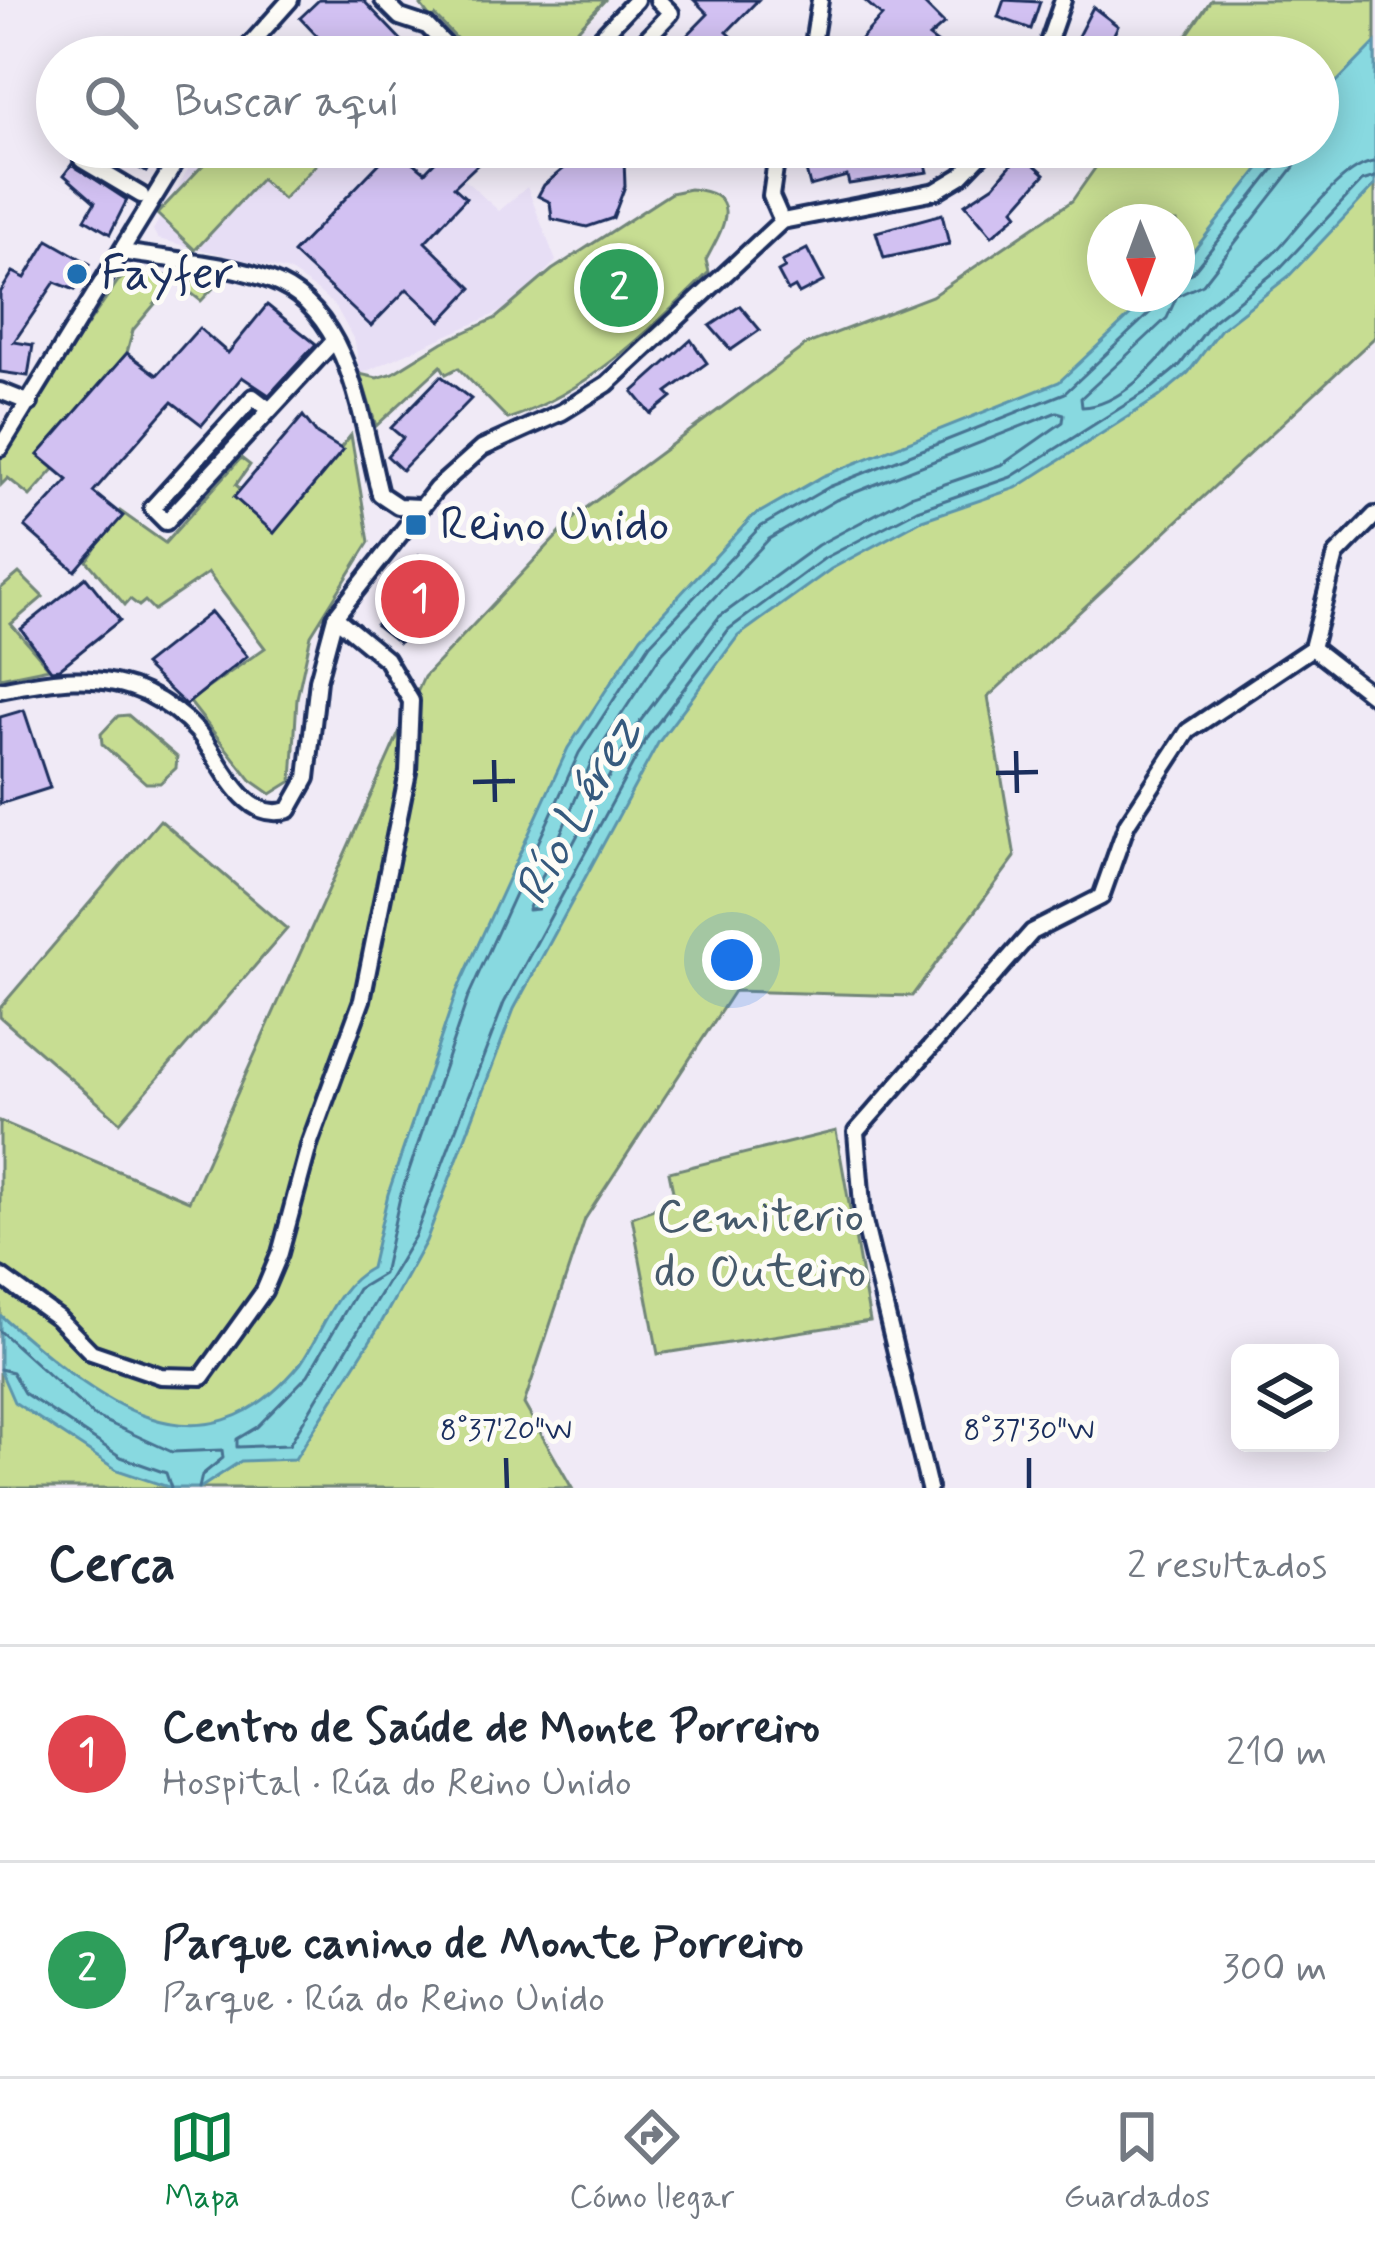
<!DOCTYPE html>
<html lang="es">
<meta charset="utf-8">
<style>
body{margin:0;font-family:Mynerve,sans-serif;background:#f2f2f3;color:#1f2937}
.controls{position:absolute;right:36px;bottom:36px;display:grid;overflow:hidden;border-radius:18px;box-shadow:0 6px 30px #0003}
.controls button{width:108px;height:108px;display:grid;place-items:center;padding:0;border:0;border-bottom:3px solid #e0e1e3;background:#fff;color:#1f2937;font:60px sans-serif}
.compass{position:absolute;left:1087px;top:204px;width:108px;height:108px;border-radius:50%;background:#fff;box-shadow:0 6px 30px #0003;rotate:179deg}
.you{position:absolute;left:732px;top:960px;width:42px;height:42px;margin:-30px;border:9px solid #fff;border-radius:50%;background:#1a73e8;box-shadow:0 0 0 18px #1a73e833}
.badge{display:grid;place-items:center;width:78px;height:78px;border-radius:50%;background:#0b8043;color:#fff;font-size:39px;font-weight:700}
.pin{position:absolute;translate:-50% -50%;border:6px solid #fff;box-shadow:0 3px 12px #0006}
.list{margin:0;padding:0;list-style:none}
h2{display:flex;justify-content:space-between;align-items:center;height:156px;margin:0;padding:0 48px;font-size:51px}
h2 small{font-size:39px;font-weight:400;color:#747a83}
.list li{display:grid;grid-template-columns:78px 1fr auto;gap:36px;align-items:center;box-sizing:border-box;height:216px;padding:0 48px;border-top:3px solid #e0e1e3}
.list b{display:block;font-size:45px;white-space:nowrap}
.list p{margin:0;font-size:39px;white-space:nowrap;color:#747a83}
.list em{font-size:39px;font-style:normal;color:#747a83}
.icon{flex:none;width:66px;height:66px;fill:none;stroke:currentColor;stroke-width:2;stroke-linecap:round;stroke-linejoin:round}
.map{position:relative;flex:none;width:1375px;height:1488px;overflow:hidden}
.search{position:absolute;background:#fff;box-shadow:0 6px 30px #0003;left:36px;right:36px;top:36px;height:132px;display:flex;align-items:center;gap:30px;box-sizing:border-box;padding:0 42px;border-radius:66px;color:#747a83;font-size:45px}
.sheet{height:588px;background:#fff}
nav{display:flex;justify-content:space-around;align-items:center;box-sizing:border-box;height:168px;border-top:3px solid #e0e1e3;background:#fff;font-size:33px;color:#747a83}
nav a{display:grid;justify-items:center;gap:6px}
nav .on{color:#0b8043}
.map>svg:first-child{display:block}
.built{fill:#e7def5}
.green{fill:#c7dd92;stroke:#718678;stroke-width:3;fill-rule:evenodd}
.water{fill:#88d9e0;stroke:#5c95ac;stroke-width:3}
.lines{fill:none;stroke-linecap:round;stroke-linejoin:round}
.shore{stroke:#477392;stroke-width:3}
.building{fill:#d2c1f2;stroke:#1b2f5e;stroke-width:3}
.street-casing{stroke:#1b2f5e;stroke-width:22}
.street{stroke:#fdfcf7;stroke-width:14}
.ticks{fill:none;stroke:#1b2f5e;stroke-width:4.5}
.poi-dot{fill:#1f6fb2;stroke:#fdfcf7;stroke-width:4.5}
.labels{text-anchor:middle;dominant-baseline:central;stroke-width:10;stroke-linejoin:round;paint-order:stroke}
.poi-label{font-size:48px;fill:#1b2f5e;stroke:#fdfcf7;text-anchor:start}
.park-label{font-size:48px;fill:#465a6b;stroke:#fdfcf7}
.water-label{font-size:51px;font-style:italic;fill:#365a7e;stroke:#fdfcf7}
.ticks-label{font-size:30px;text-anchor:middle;fill:#1b2f5e;stroke:#fdfcf7;stroke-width:10;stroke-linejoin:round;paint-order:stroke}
</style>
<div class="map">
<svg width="1375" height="1488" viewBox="0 0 1375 1488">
<rect width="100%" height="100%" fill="#f0eaf6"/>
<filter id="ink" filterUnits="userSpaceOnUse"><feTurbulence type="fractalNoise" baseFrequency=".00833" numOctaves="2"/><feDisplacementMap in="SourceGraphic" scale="24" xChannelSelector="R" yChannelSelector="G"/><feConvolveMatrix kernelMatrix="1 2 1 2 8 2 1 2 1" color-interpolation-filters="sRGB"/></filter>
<g filter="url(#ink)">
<path class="built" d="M201,147h227l71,64 28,-24 29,74 -45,46 -151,67 -5,-32 -19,-35 -18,-16 -29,-20 -131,-32 -5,-9z"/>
<g class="green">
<path d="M427,0h178l-53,57h-78l-39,-41 -4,3 -10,-13z"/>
<path d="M1211,0h164v337l-387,360 27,160 -103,139 -178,-5 -149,228 -61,185 48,84h-572v-367l189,80 235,-524 154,-163 229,-170 125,-48 140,-95 38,-54h208v-90h-146zM1105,222h72v72h-72z"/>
<path d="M220,147h113l-50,52 -22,-20 -66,71 -38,-36z"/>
<path d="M690,189c57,4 31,42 16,71l3,12c-61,60 -119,119 -201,147l-50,-51 -12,6 -5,-8 -65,60 -16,-52 17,4 16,-5 50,-31 53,-24 56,-48 119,-77z"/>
<path d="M132,271l85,13 -16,17 -26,-21 -42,50 -6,23 -89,102 18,12 -26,29 -22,-18 -7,7 -1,-34 118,-170z"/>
<path d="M351,435l18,107 -58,93 -14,63 -5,83 -21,13 -20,-14 -62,-79 76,-53 -57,-75 -54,37 -9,-9 -6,5 -9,-7 -5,6 -38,-44 33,-50 45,32 76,-85 9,7 -14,20 44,37z"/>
<path d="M19,573l24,24 -32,27 38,44 -49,10v-89z"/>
<path d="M128,715l49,42 -1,11 -16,15h-14l-44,-39 -1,-10 17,-18z"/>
<path d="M160,820l127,109 -167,193 -120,-105v-9z"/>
<path d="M836,1131l34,190 -212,33 -26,-137 43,-16 -6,-29z"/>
</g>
<path class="water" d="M1375,43v142l-86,91 -68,53 -33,44 -29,24 -143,91 -94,32 -91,49 -93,67 -80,107 -144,266 -88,232 -46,84 -85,134 -54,2 -41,27h-29l-54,-18 -103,-68 -14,-32v-55c95,83 199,173 301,48 23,-33 33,-76 70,-95l17,-74 68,-201 112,-245 73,-111 111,-120 71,-41 236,-94 94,-88h24v-22l99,-125h42v-46z"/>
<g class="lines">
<g class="shore">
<path d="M1300,147l-6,20 -91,117 -26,12 -10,22 -86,80 1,9c48,-1 90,-65 119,-96 21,-22 51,-36 73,-58 24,-24 68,-89 101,-91"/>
<path d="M1177,279l15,-6 90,-114 2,-12"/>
<path d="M1160,294l-4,13 -91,86 -236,94 -69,40 -110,117 -71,109 -111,244 -68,200 -17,77 -25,15 -50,86 -51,52 -20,12v8l52,-2 126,-209 89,-233 144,-267 81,-107 96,-71 92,-48 94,-33 141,-89 28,-23 33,-44 68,-54 81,-86 13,-4"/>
<path d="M1057,412l7,2 -1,8 -60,42 -93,32 -92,49 -99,72 -84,111 -97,181 -10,1 65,-152 69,-105 107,-114 67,-39z"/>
<path d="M0,1331l94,85 78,36 50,-2 1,8 -21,17 -3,13"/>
<path d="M0,1369l12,3 12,21 97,64 45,16 5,15"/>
</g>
</g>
<g class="building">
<path d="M319,0h44l40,42 -16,15h-50l-37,-39z"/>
<path d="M694,0h64l-31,32 27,25h-88l42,-43z"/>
<path d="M864,0h56l24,24 -15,13 8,6 -9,6 10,8h-94l38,-41z"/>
<path d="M1004,0l36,2 -9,27 -33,-12z"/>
<path d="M1093,7l25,19 -15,30 -28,-14z"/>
<path d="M103,147h43l11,6 -11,19z"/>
<path d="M395,147l30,25 24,-25h47l-42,40 12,11 -41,44 47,46 -31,33 -34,-32 -36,37 -78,-73z"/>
<path d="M600,147l5,12 19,1 1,26 -12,32 -26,9 -35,-8 -2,-17 -12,-6 6,-11 37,-31z"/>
<path d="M854,147h20l3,14 45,-12 6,23 -79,12 -2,-8 -37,10 -8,-32 21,-6 5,20 29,-6z"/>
<path d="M1021,153l24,21 -31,35 4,5 -26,22 -27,-32 29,-19z"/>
<path d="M72,164l55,36 -17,34 -25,-15 10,-17 -31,-27z"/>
<path d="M942,214l7,30 -65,14 -8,-26z"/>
<path d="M48,240l42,24 -15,26 -20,-8 -41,60 19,3 -5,31 -28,-4v-79l13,-21 12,6z"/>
<path d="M807,249l17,32 -25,13 -4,-7 -7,4 -10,-19 7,-4 -3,-6z"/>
<path d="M267,305l49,39 -47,51 -27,-18 -40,48 -30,-23 -79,90 30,24 -48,55 -50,-44 43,-47 -30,-25 89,-102 30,22 42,-47 29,25z"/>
<path d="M740,306l20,24 -29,20 -21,-24z"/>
<path d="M691,340l16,23 -40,29 5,5 -21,17 -18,-22z"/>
<path d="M441,376l30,23 -69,71 -15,-14 16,-18 -12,-10z"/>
<path d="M303,416l14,18 26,16 -69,83 -40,-36z"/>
<path d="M419,555l40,20 -22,33 -6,-2 -32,37 -23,-18 31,-37 -3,-3z"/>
<path d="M86,577l34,43 -61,49 -8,1 -30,-41z"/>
<path d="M211,612l36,44 -61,49 -42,-40z"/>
<path d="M24,710l26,78 -50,16v-87z"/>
</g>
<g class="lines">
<g class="street-casing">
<g id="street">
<path d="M383,0l17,17 27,9 30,31"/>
<path d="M239,57l51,-57"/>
<path d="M582,57l54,-57"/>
<path d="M629,57l42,-44 -13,-13"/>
<path d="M811,57l9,-57"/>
<path d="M1043,57l20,-57"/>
<path d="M778,147l-7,49 11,25"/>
<path d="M82,160l59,35"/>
<path d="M124,252c49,9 109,11 155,32 73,34 83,141 101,210l18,12 22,1"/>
<path d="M0,391l30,12"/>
<path d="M270,410l-17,-13 -101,111 14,14 167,-180"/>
<path d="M0,448l185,-301"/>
<path d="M1312,648l63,49"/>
<path d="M0,690c50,-10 98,-19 146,3 20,10 38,23 52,39 24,29 45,93 91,78l18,-32 11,-98 17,-63 101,-128 46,-41 80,-36 45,-28 175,-163 154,-30 25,-15 28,-29"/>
<path d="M0,1276l58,42 33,34 70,24 41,1 62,-86 16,-38 30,-111 52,-142 46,-228 3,-71 -25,-42 -51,-42"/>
<path d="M929,1488l-66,-271 -7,-85 176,-200 69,-35 26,-73 61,-93 124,-83 24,-93 39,-40"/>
</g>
</g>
<use href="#street" class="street"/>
</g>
</g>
<path class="ticks" d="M1016,751l1,42M494,760l1,42M996,773l42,-1M473,782l42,-1M506,1458l1,30M1029,1458v30"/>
<g class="poi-dot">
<circle cx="77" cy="274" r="12"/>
<rect x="404" y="513" width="24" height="24" rx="6"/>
</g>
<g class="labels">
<g class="poi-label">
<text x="101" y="274">Fayfer</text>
<text x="440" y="525">Reino Unido</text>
</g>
<g class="park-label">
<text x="760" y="1217">Cemiterio<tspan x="760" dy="55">do Outeiro</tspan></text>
</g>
<g class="water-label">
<text transform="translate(579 811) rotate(-61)">Río Lérez</text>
</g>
</g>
<g class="ticks-label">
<text x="506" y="1439">8°37'20"W</text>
<text x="1029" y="1439">8°37'30"W</text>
</g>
</svg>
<div class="controls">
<button><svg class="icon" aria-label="layers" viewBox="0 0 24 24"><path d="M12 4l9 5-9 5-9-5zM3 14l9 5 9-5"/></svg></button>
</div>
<svg class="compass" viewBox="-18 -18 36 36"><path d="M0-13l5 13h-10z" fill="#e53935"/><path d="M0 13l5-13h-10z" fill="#747a83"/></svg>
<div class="you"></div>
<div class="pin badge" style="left:420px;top:599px;background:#e0444e">1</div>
<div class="pin badge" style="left:619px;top:288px;background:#2e9e5b">2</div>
<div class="search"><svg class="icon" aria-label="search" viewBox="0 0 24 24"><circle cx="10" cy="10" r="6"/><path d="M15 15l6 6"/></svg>Buscar aquí</div>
</div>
<section class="sheet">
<h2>Cerca<small>2 resultados</small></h2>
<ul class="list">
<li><span class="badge" style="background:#e0444e">1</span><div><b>Centro de Saúde de Monte Porreiro</b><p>Hospital · Rúa do Reino Unido</p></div><em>210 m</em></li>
<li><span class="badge" style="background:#2e9e5b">2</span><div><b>Parque canino de Monte Porreiro</b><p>Parque · Rúa do Reino Unido</p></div><em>300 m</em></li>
</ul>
</section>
<nav>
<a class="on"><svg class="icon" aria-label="map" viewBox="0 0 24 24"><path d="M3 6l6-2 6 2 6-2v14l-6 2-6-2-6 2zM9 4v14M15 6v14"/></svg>Mapa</a>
<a><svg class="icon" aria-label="directions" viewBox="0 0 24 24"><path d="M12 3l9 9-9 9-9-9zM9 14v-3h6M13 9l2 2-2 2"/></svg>Cómo llegar</a>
<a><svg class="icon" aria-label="saved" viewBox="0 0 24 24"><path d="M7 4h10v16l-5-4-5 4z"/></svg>Guardados</a>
</nav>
